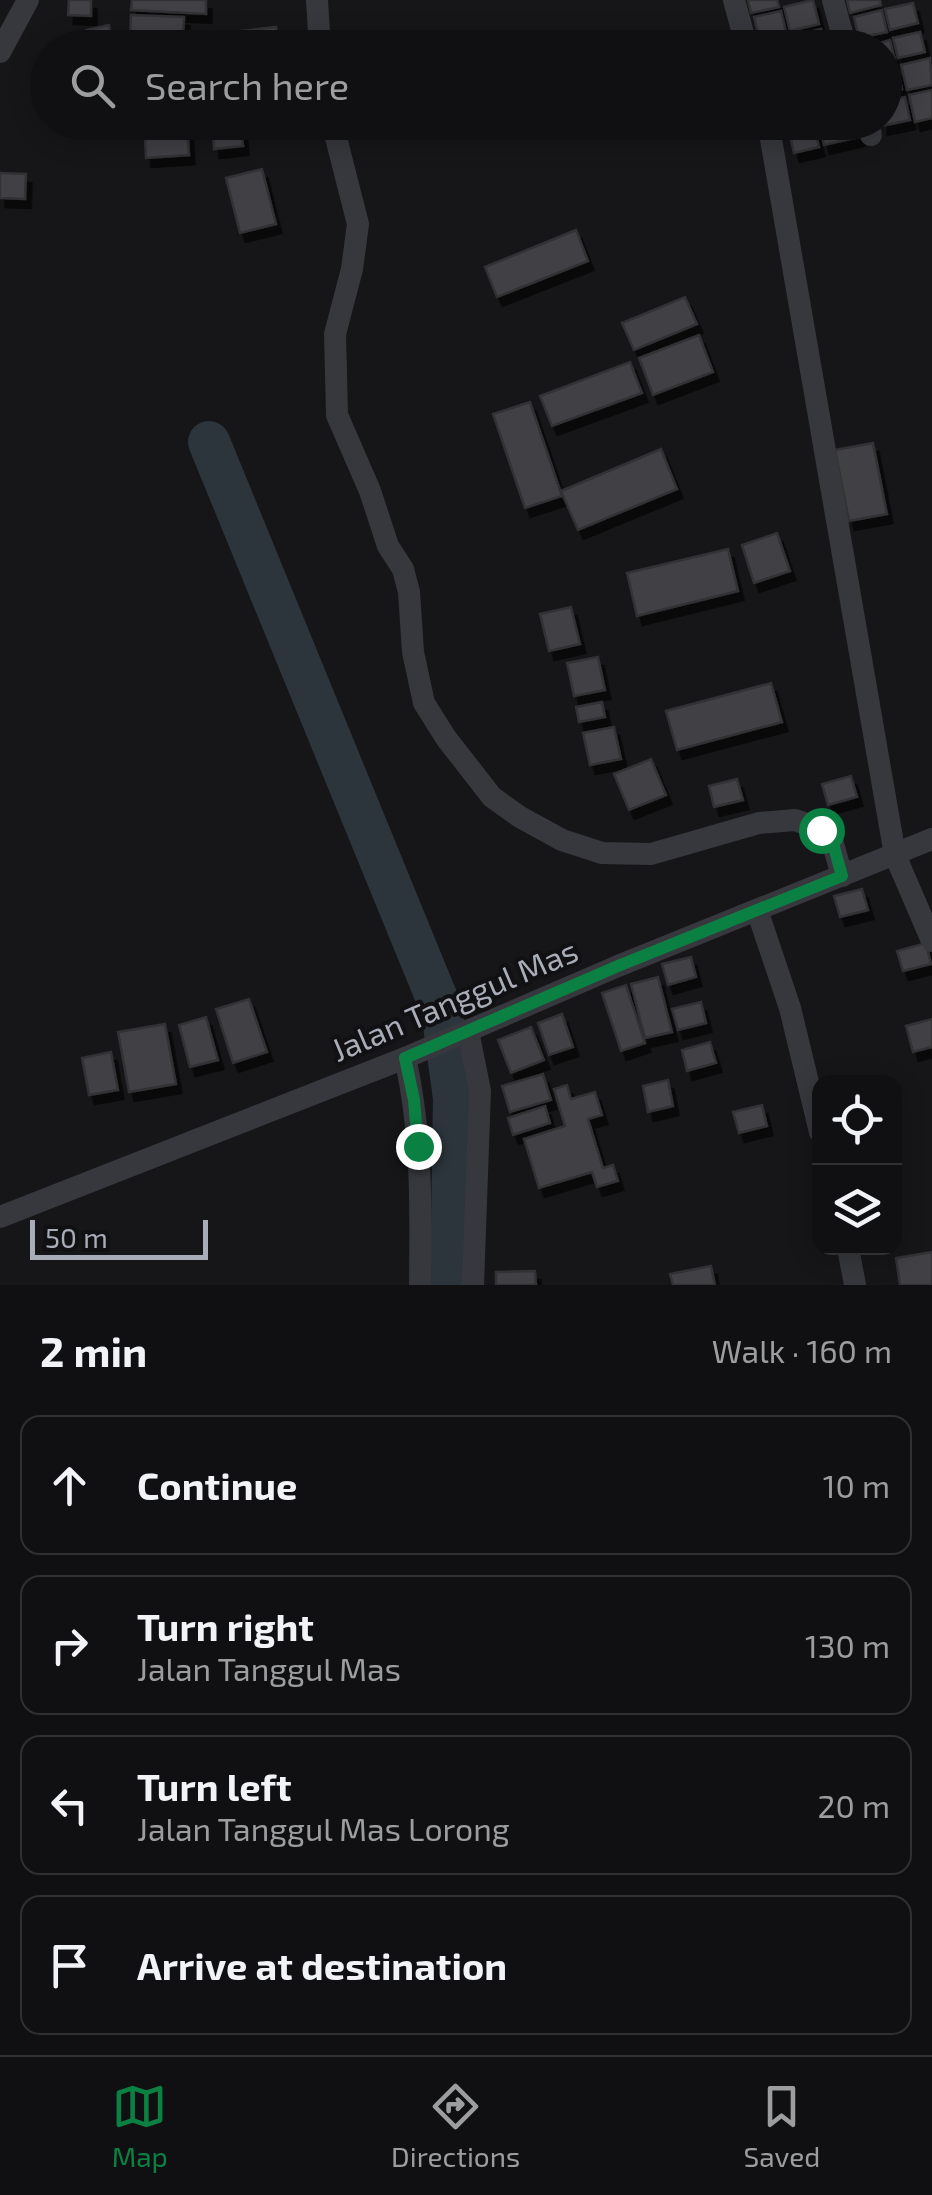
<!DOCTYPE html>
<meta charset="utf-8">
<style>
body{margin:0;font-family:"Exo 2",sans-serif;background:#1e1e20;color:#f1f3f6}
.controls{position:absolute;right:30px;bottom:30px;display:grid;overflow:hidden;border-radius:20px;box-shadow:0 5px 25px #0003}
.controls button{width:90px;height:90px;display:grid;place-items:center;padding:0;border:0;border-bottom:2px solid #303032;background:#101012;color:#f1f3f6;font:50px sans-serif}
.scale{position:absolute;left:30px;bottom:25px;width:178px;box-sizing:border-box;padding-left:10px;border:5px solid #a8adb8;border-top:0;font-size:28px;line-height:35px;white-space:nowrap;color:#a8adb8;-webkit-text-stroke:8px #111113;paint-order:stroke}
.stop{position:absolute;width:30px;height:30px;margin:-22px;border:8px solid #0b8043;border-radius:50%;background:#fff}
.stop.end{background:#0b8043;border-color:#fff;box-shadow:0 2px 10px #0008}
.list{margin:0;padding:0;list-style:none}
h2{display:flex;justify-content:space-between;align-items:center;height:130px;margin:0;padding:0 40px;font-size:42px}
h2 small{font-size:32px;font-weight:400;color:#9c9d9f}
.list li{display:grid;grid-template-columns:65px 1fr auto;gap:30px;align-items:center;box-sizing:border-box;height:140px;margin:0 20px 20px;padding:0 20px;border:2px solid #303032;border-radius:20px}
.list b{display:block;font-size:38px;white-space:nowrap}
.list p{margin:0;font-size:32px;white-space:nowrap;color:#9c9d9f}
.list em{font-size:32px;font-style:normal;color:#9c9d9f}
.icon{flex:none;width:55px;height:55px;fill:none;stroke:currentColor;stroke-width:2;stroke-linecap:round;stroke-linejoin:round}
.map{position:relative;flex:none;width:932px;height:1285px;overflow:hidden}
.search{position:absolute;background:#101012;box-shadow:0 5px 25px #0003;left:30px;right:30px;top:30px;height:110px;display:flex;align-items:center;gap:25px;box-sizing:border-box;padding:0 35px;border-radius:55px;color:#9c9d9f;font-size:38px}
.sheet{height:770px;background:#101012}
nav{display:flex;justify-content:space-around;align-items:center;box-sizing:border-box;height:140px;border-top:2px solid #303032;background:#101012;font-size:28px;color:#9c9d9f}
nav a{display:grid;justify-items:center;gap:5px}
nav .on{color:#0b8043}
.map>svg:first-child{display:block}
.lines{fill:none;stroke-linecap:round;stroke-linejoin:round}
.river{stroke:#2c353c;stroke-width:42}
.building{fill:#404145;stroke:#303034;stroke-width:2.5;filter:url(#shadow)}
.minor{stroke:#37383d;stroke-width:22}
.route{stroke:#0b8043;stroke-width:12}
.labels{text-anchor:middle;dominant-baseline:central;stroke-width:8;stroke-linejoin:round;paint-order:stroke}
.street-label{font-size:32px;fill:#a8adb8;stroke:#111113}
</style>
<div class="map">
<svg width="932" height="1285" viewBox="0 0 932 1285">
<defs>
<filter id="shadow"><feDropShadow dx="5.5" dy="9" stdDeviation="0" flood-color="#0009"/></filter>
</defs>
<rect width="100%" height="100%" fill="#161618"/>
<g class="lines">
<path class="river" d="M209,442l233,569 12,87 -3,187"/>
</g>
<g class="building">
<path d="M69,0h22v16l-23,-1z"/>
<path d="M132,0h74v14l-75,-4z"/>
<path d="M748,0h29l2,7 -28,6z"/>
<path d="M813,0l6,24 -29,7 -6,-24z"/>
<path d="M847,0h33l1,5 -31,8z"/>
<path d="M913,3l5,20 -28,7 -5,-21z"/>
<path d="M882,10l5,22 -28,6 -5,-21z"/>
<path d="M781,11l5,21 -27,6 -5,-21z"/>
<path d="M131,15l53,2 -1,23 -53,-1z"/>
<path d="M109,25l5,23h-23l-4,-18z"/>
<path d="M276,27l3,21h-37l-2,-17z"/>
<path d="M821,29l4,19h-30l-2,-12z"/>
<path d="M920,32l5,20 -27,6 -5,-20z"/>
<path d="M789,38l2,10h-27l-1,-4z"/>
<path d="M890,40l5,20 -11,2v-14h-22z"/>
<path d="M930,58l2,27 -25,5 -6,-25z"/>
<path d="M897,67l5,22 -18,4v-23z"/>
<path d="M932,90v28l-17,4 -6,-27z"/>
<path d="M905,97l5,23 -28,6 2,-24z"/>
<path d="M144,122h43l2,33 -43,3z"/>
<path d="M212,122h29l2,24 -29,3z"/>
<path d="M813,122l6,25 -25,6 -6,-26z"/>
<path d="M819,122h37l3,15 -35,8z"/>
<path d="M262,169l14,55 -36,9 -14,-55z"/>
<path d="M0,173l26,1 -1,25 -25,-1z"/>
<path d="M576,230l12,31 -91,36 -12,-30z"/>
<path d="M685,297l12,27 -63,26 -12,-27z"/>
<path d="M699,335l14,37 -60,23 -14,-37z"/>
<path d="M630,362l12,31 -90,33 -12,-30z"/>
<path d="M530,402l32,94 -37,12 -32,-94z"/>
<path d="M873,443l14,71 -38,7 -14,-71z"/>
<path d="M661,449l16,40 -99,41 -17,-39z"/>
<path d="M777,533l13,38 -36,12 -12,-38z"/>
<path d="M728,549l10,42 -101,25 -10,-43z"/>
<path d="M571,607l9,37 -31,7 -9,-37z"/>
<path d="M598,657l7,33 -31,6 -7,-33z"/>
<path d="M771,683l11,39 -105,28 -11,-39z"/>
<path d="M602,702l3,15 -26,5 -3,-15z"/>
<path d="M614,727l7,32 -31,6 -7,-32z"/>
<path d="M651,759l15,36 -37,15 -15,-36z"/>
<path d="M851,776l6,21 -29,8 -6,-21z"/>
<path d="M737,779l6,21 -29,7 -5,-21z"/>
<path d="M862,889l6,21 -28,7 -6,-21z"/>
<path d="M926,943l5,21 -28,7 -6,-20z"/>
<path d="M691,957l5,20 -28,8 -6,-21z"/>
<path d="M658,977l14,55 -27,6 -14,-54z"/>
<path d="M626,985l19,58 -24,8 -19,-58z"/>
<path d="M249,999l18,53 -34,11 -17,-54z"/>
<path d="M701,1002l5,21 -28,7 -6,-21z"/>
<path d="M562,1014l11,33 -24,8 -11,-32z"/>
<path d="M206,1017l12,43 -28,7 -11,-42z"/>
<path d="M932,1019v28l-19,5 -7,-26z"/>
<path d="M165,1024l11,60 -47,8 -11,-60z"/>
<path d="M531,1027l13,33 -33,13 -13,-33z"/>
<path d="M710,1042l6,21 -29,8 -5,-21z"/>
<path d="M111,1052l7,38 -29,5 -7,-37z"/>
<path d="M543,1074l8,26 -41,12 -8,-26z"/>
<path d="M668,1080l5,26 -25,6 -5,-26z"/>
<path d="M567,1085l4,14 24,-7 7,23 -14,4 15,49 10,-3 5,16 -21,6 -5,-15 -53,16 -15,-49 41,-13 -11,-37z"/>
<path d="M762,1105l5,21 -28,7 -6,-21z"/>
<path d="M545,1106l5,17 -37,12 -5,-17z"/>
<path d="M932,1252v33h-32l-4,-27z"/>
<path d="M711,1266l4,19h-42l-3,-11z"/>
<path d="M535,1271l1,14h-40v-13z"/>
</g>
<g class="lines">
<g class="minor">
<path d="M317,0l3,48"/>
<path d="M734,0l13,48"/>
<path d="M833,0l13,48"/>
<path d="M0,52l28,-52"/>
<path d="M332,122l26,102 -6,45 -17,65 2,81 33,76 18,55 15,23 6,23 4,60 11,51 22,35 46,59 28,20 42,23 40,13 49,1 108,-31 36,-3 26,9 11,11 10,36"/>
<path d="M768,122l127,733 37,86"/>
<path d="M868,122l3,13"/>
<path d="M757,910l33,98 30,124"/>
<path d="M468,1031l12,60 -7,194"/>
<path d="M405,1058c17,74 16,151 15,227"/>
<path d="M0,1217l405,-159 213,-92 314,-127"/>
<path d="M848,1248l7,37"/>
</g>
</g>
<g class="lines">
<path class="route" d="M418,1146l-4,-46 -9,-42 213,-92 224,-90 -10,-36 -11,-10"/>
</g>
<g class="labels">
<g class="street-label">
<text transform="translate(454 999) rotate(-23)">Jalan Tanggul Mas</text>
</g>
</g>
</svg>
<div class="controls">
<button><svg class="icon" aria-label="locate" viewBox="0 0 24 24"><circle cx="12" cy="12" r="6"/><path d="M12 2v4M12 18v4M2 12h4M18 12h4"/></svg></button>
<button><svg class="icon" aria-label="layers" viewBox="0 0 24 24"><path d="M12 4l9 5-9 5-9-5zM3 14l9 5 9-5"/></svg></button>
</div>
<div class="scale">50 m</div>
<div class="stop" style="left:821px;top:830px"></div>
<div class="stop end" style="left:418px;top:1146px"></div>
<div class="search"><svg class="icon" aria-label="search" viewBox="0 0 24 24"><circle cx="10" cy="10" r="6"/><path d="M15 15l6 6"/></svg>Search here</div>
</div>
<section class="sheet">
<h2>2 min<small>Walk · 160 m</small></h2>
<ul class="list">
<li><svg class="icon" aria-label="ahead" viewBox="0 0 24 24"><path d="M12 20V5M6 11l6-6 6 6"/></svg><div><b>Continue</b></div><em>10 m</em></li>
<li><svg class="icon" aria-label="right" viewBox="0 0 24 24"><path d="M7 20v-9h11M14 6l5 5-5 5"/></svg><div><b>Turn right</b><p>Jalan Tanggul Mas</p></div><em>130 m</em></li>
<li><svg class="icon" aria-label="left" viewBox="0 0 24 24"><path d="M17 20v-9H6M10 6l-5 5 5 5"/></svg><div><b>Turn left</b><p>Jalan Tanggul Mas Lorong</p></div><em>20 m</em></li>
<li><svg class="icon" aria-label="arrive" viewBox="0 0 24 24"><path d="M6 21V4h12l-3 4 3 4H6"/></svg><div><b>Arrive at destination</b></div></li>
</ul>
</section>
<nav>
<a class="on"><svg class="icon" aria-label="map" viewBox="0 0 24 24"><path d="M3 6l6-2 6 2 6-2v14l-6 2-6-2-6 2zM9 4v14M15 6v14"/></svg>Map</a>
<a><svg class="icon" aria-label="directions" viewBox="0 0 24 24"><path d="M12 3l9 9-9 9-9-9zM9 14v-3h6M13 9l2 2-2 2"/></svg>Directions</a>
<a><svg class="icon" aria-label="saved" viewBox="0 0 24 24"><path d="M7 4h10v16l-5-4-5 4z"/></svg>Saved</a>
</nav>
